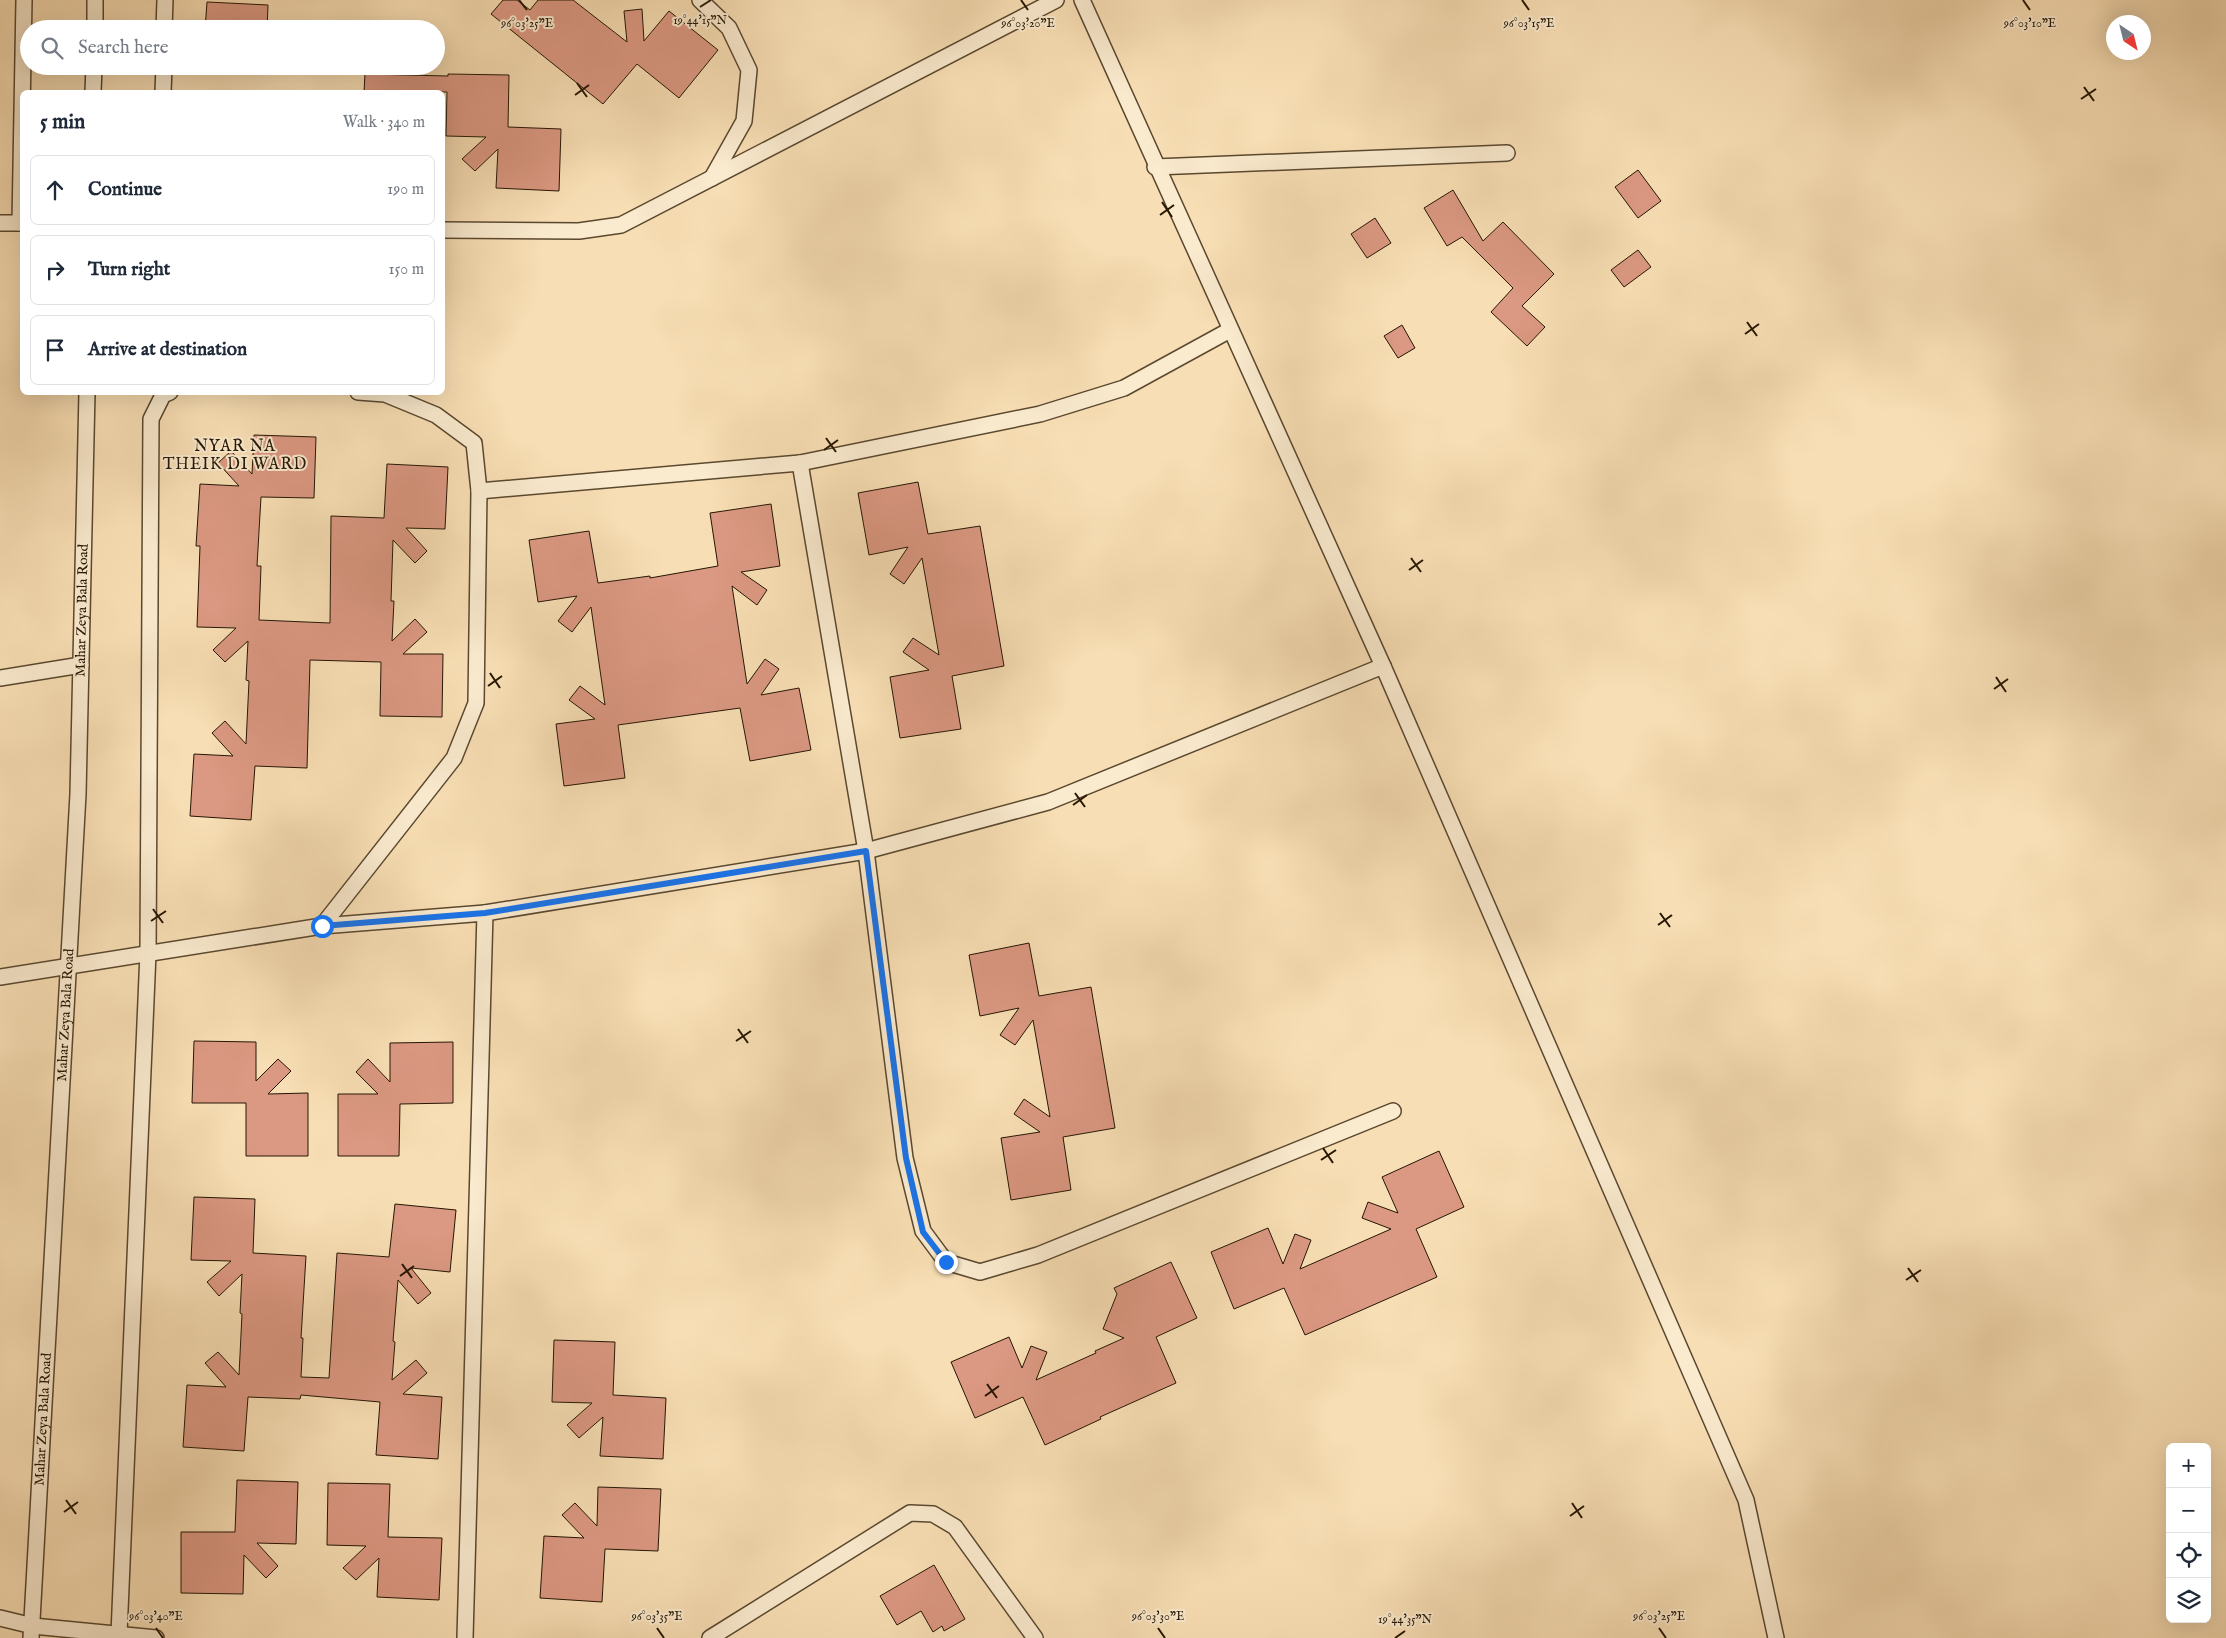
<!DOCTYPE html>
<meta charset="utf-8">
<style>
body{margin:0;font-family:"IM FELL English",serif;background:#f2f2f3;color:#1f2937}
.controls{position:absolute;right:15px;bottom:15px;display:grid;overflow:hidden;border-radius:8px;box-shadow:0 5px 20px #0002}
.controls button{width:45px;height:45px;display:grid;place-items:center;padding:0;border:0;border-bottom:1px solid #e0e1e3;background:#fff;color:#1f2937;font:25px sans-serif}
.compass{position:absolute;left:2106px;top:15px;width:45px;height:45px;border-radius:50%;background:#fff;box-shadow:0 5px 20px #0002;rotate:145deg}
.stop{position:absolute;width:15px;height:15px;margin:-11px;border:4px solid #1a73e8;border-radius:50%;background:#fff}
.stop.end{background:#1a73e8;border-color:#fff;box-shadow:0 1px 5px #0008}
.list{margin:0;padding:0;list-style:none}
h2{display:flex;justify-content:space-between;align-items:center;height:65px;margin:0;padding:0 20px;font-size:21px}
h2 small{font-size:16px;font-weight:400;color:#747a83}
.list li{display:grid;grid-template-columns:32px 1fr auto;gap:15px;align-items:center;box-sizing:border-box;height:70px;margin:0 10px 10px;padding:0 10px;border:1px solid #e0e1e3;border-radius:8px}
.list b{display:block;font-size:19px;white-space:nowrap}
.list em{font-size:16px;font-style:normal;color:#747a83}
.icon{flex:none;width:28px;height:28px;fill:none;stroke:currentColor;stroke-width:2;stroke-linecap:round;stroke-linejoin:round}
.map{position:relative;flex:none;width:2226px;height:1638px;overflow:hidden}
.search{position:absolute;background:#fff;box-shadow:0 5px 20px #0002;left:20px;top:20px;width:425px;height:55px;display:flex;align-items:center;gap:12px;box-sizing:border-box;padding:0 18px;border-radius:28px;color:#747a83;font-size:19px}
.panel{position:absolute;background:#fff;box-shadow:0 5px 20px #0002;left:20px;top:90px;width:425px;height:305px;border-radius:8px}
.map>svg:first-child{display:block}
.building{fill:#db9882;stroke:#251603}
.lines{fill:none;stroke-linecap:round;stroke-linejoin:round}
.minor-casing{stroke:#5a482f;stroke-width:18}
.minor{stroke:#faeace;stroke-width:15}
.route{stroke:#1a73e8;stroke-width:6}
.ticks{fill:none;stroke:#251603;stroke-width:2}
.labels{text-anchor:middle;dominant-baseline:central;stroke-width:4;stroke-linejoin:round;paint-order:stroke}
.street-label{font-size:14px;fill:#251603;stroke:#faeace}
.quarter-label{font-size:16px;letter-spacing:1px;fill:#251603;stroke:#faeace}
.ticks-label{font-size:12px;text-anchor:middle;fill:#251603;stroke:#faeace;stroke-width:4;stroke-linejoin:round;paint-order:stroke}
</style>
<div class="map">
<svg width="2226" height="1638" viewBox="0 0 2226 1638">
<rect width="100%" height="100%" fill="#f8deb4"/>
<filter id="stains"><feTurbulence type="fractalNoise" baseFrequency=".004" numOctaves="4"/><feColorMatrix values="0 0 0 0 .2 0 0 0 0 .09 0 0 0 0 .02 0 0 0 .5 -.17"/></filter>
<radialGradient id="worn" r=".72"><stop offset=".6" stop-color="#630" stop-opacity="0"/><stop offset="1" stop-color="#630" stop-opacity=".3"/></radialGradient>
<g class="building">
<path d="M503,0h14l13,10 8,-10h35l54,42 -3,-31 18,-2 2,32 25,-30 49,39 -39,48 -42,-34 -34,40 -112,-90z"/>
<path d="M207,2l61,3 -1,24h-62z"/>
<path d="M365,74l83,2v-2l61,1 -1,52 53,2 -2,62 -63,-3 2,-39 -23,22 -13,-12 24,-22 -40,-1 1,-44h-83z"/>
<path d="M1638,170l23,31 -23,17 -23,-31z"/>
<path d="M1453,190l30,51 20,-19 51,52 -32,32 23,21 -18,19 -36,-34 22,-24 -51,-51 -15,9 -23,-38z"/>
<path d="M1375,218l16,25 -24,15 -16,-24z"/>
<path d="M1638,250l13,17 -27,20 -13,-17z"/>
<path d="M1402,325l13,23 -17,10 -14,-22z"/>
<path d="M254,435l62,2 -2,61 -53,-1 -4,69h4l-2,54 71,3 1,-107 53,2 3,-54 61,3 -3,62 -39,-1 21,23 -12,12 -22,-23 -2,61h3l-2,40 23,-22 12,13 -24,22h40l-1,63 -62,-1 1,-54 -71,-2 -3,108 -52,-2 -4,54 -61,-4 4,-62 39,2 -21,-23 13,-12 21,23 3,-63 -3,-1 2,-39 -23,21 -12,-12 23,-22 -39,-1 3,-81h-4l4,-62 39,2 -21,-23 13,-12 21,23z"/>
<path d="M918,482l10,52 52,-8 24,140 -52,10 9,53 -61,9 -10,-61 39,-7 -26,-18 10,-14 26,17 -17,-97 -18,26 -14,-10 18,-27 -39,8 -11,-62z"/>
<path d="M771,504l9,62 -39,6 26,18 -10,15 -25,-19 15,98 18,-25 14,10 -18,26 38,-7 12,62 -61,11 -10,-53 -122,17 7,53 -61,8 -8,-62 39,-5 -26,-19 11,-14 25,19 -14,-98 -19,25 -14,-11 19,-25 -39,6 -9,-62 60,-9 9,52 52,-7v2l68,-12 -8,-53z"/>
<path d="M1029,943l10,53 52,-9 24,141 -52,9 8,53 -60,10 -10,-62 39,-6 -26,-18 10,-15 26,18 -17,-97 -18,25 -15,-10 19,-27 -39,8 -11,-61z"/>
<path d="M194,1041l62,1v39l22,-22 13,12 -23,23 40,-1v63h-62v-53h-54z"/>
<path d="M453,1042v61l-53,1 -1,52h-61v-62h40l-22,-22 12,-13 22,23v-39z"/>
<path d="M1439,1151l25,56 -48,22 21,48 -132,58 -21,-47 -50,21 -23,-57 57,-24 15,36 12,-30 16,6 -11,29 91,-40 -29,-11 6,-16 30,11 -16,-36z"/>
<path d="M194,1197l61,2 -2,54 53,3 -5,82h2l-2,39 28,1 8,-125 52,4 6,-53 61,6 -6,62 -39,-4 20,25 -13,11 -20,-24 -5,61 2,1 -3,38 24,-20 11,13 -24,21 39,3 -4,62 -62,-4 4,-53 -79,-7 -1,4 -52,-2 -4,54 -61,-4 4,-62 39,2 -21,-24 13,-11 21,23 3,-61 -2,-1 2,-39 -23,22 -12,-14 24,-21 -40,-1z"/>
<path d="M1171,1262l26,56 -41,19 20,46 -76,34 1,2 -56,26 -22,-48 -48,21 -24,-56 58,-25 13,31 9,-22 16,6 -11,28 60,-27 -1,-2 29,-13 -21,-9 14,-35 -3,-6z"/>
<path d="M554,1340l61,2 -2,53 53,3 -3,61 -63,-3 3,-39 -24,21 -12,-13 25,-22 -40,-1z"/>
<path d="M237,1480l61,2 -2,62 -39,-1 21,23 -12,12 -22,-23 -1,39 -62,-1v-61h54z"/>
<path d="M328,1483l62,1 -2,53 54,1 -3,62 -62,-3 2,-39 -23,22 -13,-12 23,-22 -39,-1z"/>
<path d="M598,1487l63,2 -3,62 -53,-2 -3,53 -62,-4 4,-62 40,2 -22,-23 13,-12 22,23z"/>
<path d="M934,1565l31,54 -21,12 -2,-5 -9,6 -12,-21 -24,14 -17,-29z"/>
</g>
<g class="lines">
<g class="minor-casing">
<g id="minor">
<path d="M700,0l29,28 20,42 -5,51 -32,57"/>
<path d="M1082,0l301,666 363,834 30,138"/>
<path d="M95,29v-29"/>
<path d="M164,29l1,-29"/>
<path d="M93,92l1,-26"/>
<path d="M163,92l1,-26"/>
<path d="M1155,167l352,-14"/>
<path d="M0,223h22"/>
<path d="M20,223l4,-223"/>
<path d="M442,230l137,1 42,-6 435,-225"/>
<path d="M800,463l66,388 39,307 18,73 23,31 34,10 58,-17 355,-144"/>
<path d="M479,491l321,-28 240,-49 84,-26 106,-58"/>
<path d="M0,678l81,-13"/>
<path d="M485,913l381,-62 182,-49 335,-136"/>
<path d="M322,926l132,-168 22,-55 3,-212 -5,-48 -38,-28 -51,-21 -27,-2"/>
<path d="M0,977l322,-51 163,-13 -20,725"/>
<path d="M0,1618l33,8 123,12"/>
<path d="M119,1634l29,-681 3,-534 12,-24 7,-3"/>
<path id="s1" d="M31,1638l47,-844 9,-402"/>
<path d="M710,1638l200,-125 23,1 22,13 80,111"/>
</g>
</g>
<use href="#minor" class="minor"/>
</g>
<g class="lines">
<path class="route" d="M322,926l163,-13 381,-62 40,307 17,74 23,30"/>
</g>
<path class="ticks" d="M519,0l8,10M1021,0l7,10M1522,0l7,10M2023,0l7,10M700,7l11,-7M577,83l10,14M2084,87l10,14M575,95l14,-10M2081,99l15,-10M1162,202l10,15M1160,215l14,-10M1747,322l10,14M1745,334l14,-10M826,438l10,14M824,450l14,-10M1411,558l10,14M1409,570l14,-10M490,673l10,15M1996,677l10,15M488,686l14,-10M1994,689l14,-10M1075,793l10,14M1073,805l14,-10M153,909l10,14M1660,913l10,14M151,921l15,-10M1658,925l14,-10M738,1029l10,14M736,1041l15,-10M1323,1148l10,15M1321,1160l15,-10M402,1264l10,14M1908,1268l10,14M400,1276l14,-10M1906,1280l15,-10M987,1384l10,14M985,1396l14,-10M66,1500l10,14M1572,1503l10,15M64,1512l14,-10M1570,1516l14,-10M156,1628l7,10M657,1628l7,10M1158,1628l7,10M1659,1628l7,10M1395,1638l10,-7"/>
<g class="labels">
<g class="street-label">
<text stroke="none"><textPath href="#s1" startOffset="1029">Mahar Zeya Bala Road</textPath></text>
<text stroke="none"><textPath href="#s1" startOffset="624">Mahar Zeya Bala Road</textPath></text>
<text stroke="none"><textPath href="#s1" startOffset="219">Mahar Zeya Bala Road</textPath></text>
</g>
<g class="quarter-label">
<text x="235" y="447">NYAR NA<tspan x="235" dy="18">THEIK DI WARD</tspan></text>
</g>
</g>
<g class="ticks-label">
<text x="700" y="24">19°44'15"N</text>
<text x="527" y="27">96°03'25"E</text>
<text x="1028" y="27">96°03'20"E</text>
<text x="1529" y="27">96°03'15"E</text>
<text x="2030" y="27">96°03'10"E</text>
<text x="156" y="1620">96°03'40"E</text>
<text x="657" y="1620">96°03'35"E</text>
<text x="1158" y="1620">96°03'30"E</text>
<text x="1659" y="1620">96°03'25"E</text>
<text x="1405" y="1623">19°44'35"N</text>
</g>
<rect width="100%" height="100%" filter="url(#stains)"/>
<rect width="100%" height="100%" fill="url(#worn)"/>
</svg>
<div class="controls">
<button>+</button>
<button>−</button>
<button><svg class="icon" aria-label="locate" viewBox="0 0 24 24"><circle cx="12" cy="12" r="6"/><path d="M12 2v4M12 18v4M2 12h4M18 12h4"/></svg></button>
<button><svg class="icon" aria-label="layers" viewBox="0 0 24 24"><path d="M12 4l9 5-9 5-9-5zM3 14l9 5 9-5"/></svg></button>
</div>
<svg class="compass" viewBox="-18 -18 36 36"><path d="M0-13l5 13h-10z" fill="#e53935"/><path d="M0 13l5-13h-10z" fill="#747a83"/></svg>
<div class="stop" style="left:322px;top:926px"></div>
<div class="stop end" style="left:946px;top:1262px"></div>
<div class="search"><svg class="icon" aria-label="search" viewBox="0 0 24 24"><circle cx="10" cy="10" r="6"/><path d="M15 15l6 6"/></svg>Search here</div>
<section class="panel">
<h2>5 min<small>Walk · 340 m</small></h2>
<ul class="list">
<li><svg class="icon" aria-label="ahead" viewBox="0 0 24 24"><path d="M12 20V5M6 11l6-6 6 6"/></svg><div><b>Continue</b></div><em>190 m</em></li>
<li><svg class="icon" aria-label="right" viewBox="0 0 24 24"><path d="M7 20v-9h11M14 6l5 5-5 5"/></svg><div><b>Turn right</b></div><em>150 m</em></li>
<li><svg class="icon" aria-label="arrive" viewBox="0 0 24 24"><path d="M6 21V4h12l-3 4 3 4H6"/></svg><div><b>Arrive at destination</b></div></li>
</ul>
</section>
</div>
